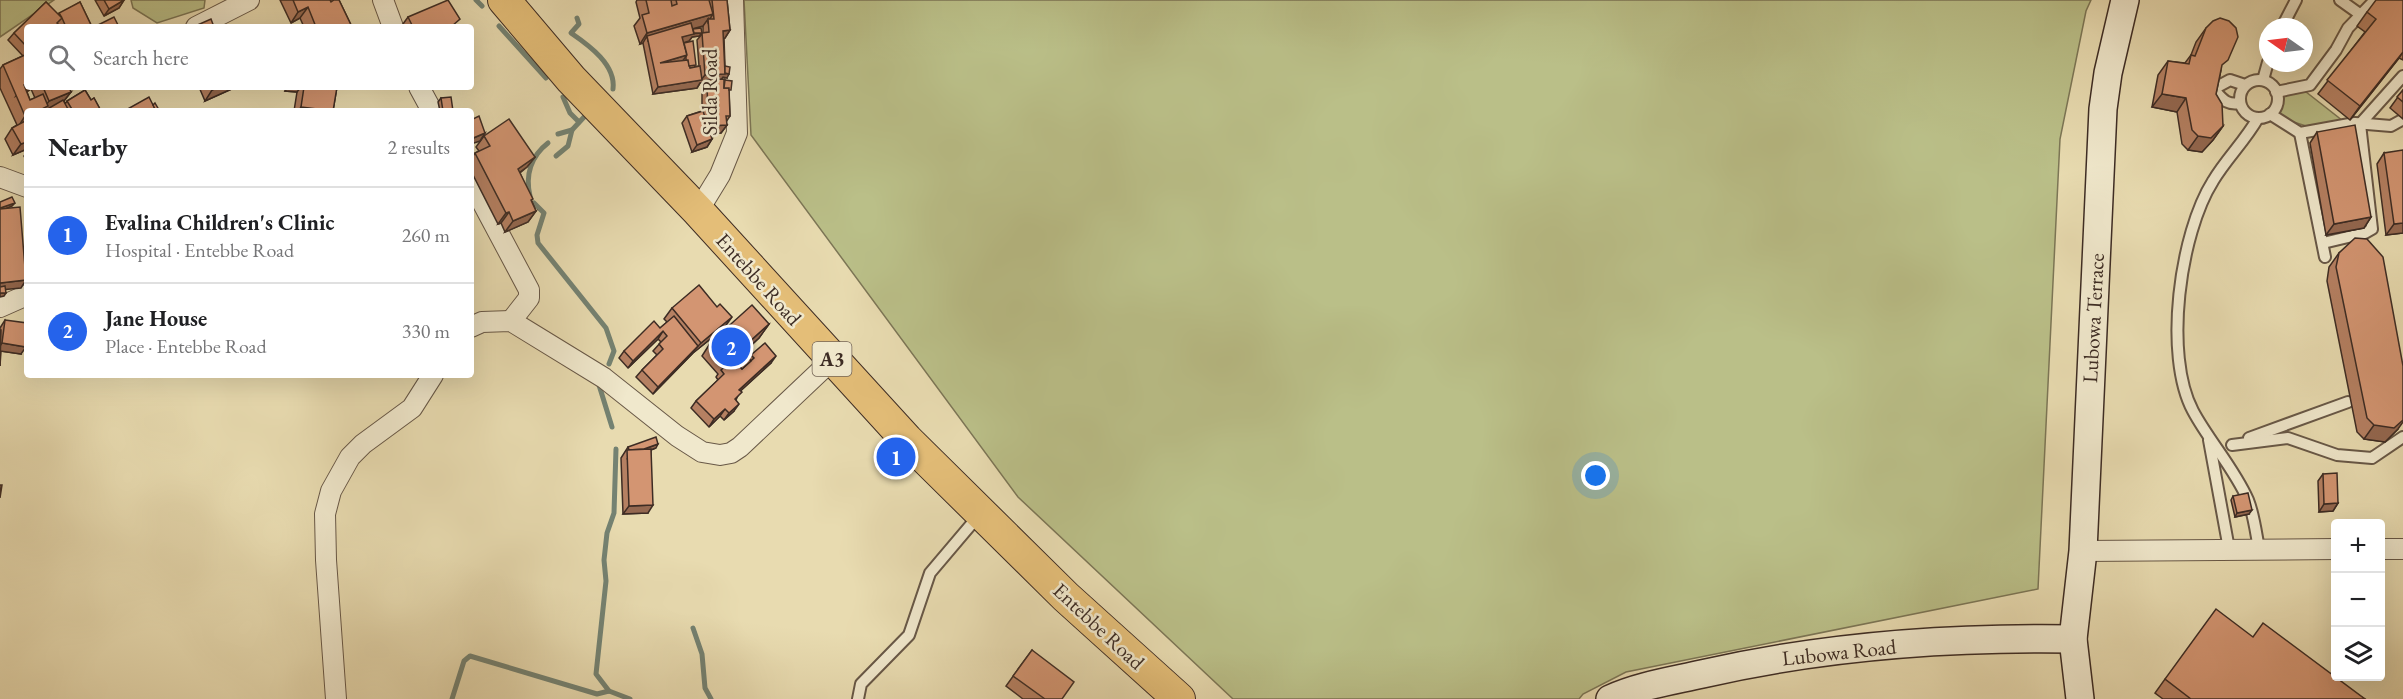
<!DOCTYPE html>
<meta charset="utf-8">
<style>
body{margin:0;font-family:"EB Garamond",serif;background:#f2f2f2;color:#202124}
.controls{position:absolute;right:18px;bottom:18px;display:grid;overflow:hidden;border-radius:6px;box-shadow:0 6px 24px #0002}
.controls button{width:54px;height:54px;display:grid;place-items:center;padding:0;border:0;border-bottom:2px solid #e0e0e0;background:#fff;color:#202124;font:30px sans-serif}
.compass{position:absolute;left:2259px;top:18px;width:54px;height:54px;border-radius:50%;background:#fff;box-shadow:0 6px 24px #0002;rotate:284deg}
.you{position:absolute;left:1596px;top:476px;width:21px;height:21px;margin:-15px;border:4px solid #fff;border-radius:50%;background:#1a73e8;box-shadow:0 0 0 9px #1a73e833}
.badge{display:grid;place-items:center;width:39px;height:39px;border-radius:50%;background:#2563eb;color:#fff;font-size:20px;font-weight:700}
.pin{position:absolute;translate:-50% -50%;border:3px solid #fff;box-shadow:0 2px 6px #0006}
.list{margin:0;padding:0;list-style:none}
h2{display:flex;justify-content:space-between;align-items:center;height:78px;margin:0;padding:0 24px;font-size:26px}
h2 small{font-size:20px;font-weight:400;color:#757577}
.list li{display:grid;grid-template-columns:39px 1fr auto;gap:18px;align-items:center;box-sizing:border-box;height:96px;padding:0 24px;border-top:2px solid #e0e0e0}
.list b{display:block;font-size:22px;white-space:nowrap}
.list p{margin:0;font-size:20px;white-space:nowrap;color:#757577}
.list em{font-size:20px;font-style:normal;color:#757577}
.icon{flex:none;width:33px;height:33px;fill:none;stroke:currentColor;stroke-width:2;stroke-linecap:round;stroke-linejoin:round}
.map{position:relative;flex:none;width:2403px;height:699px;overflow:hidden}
.search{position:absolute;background:#fff;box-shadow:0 6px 24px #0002;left:24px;top:24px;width:450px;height:66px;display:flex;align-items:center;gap:15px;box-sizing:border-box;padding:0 21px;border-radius:6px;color:#757577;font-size:22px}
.panel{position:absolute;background:#fff;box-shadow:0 6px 24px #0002;left:24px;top:108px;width:450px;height:270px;border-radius:6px}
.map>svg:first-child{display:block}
.green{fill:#babf88;stroke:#7c7656;stroke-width:1.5}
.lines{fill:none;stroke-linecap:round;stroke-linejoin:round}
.stream{stroke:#748272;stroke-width:5}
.lane-casing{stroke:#685847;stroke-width:14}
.street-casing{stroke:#685847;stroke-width:22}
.secondary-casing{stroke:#3d2c24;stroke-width:30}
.primary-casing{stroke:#3d2c24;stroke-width:34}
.lane{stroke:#f0e8cc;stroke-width:10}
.street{stroke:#f0e8cc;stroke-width:20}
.secondary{stroke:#f0e8cc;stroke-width:27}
.primary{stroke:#e4be78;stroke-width:32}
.wall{fill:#b58062;stroke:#3d2c24;stroke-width:1.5;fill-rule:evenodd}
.shaded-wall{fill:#946850;stroke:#3d2c24;stroke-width:1.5}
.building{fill:#d39572;stroke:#3d2c24;stroke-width:1.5}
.labels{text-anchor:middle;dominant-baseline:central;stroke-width:5;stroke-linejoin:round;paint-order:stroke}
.shield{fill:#f0e8cc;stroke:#736456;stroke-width:1.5}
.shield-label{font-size:20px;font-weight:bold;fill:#3d2c24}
.street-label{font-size:21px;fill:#3d2c24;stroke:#f0e8cc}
</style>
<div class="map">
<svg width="2403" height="699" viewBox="0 0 2403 699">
<rect width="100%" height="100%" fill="#e8dbb0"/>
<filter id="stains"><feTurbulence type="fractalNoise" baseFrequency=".00333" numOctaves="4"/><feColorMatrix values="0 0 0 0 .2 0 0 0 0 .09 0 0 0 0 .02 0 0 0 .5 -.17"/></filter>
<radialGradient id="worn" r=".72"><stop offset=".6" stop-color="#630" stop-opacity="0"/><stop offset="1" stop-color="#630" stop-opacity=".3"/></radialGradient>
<g class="green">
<path d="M0,0h54l-54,37z"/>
<path d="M131,0h74l-1,8 -47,15 -24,-15z"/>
<path d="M744,0h1347l-5,11 -26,128 -22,450 -412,83 -43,22 -4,5h-346l-215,-202 -267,-362z"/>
<path d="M2292,91l14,1 37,29 -37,5 -22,-7 -4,-5 4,-20z"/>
</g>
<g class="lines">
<g class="stream">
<path d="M476,0l6,6"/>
<path d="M577,18l2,6 -8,9c19,13 45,32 42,56"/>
<path d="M499,26l47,52"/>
<path d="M563,97l7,16 9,9"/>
<path d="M558,134l14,-4"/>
<path d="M556,156l12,-10 4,-16 13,-14"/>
<path d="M530,196c-5,-21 1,-40 18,-53"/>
<path d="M534,203l10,10 -7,22 1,8 68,85 8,23 -5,13"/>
<path d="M599,385l13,42"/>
<path d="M693,628l9,26 3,34 6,11"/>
<path d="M609,691l-13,-17 10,-93 -2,-21 3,-27 7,-20 2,-64"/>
<path d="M452,699l12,-38 6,-5 127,38 12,-3 21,8"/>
</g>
<g class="lane-casing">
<g id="lane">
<path d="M2340,0l21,15"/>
<path d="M2282,27l14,-27"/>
<path d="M2263,80l5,-18"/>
<circle cx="2259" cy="99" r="19"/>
<path d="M2276,92l34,-7 26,-35 12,-22 27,-28"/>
<path d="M2240,103c-12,2 -16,-2 -24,-11l1,-5 13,-7 15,5"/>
<path d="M2270,114l30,19 55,-10 36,3 9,-5"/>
<path d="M2258,118c-13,23 -32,41 -45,63 -33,52 -50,174 -20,230 16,30 41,57 55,89 6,15 8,33 11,49"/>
<path d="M2300,133l25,124"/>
<path d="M2323,243l42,-10 7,-4 -12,-105 43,-48"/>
<path d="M2249,438l99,-36"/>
<path d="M2209,440l20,109"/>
<path d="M2232,445l56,-7 49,17 35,3 31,-21"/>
<path d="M858,699l3,-15 48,-49 21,-62 50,-59"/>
</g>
</g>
<g class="street-casing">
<g id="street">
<path d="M383,0l10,27"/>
<path d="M196,27l53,-27"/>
<path d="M419,87l13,24"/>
<path d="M0,177l27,10"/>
<path d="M471,181l58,109v8l-18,23"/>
<path d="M698,211l22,-36 17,-42 -4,-133"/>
<path d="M0,307l27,-12"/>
<path d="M471,327l11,-5 29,-1 93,57 73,58 25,16 18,3 11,-2 9,-6 92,-87"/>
<path d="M2380,549h23"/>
<path d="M2083,551l253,-2"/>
<path d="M336,699l-10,-139 -1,-46 6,-23 19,-34 13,-13 49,-36 21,-33"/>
</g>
</g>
<g class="secondary-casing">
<g id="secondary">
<path d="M1610,699c28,-13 61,-18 92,-25 122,-28 246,-37 371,-35"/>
<path d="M2080,699l-7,-60 10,-88 20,-442 5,-36 17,-73"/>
</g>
</g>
<g class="primary-casing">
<path id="primary" d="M504,0l67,79 127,132 209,229 159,157 113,102"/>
</g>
<use href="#lane" class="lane"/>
<use href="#street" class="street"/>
<use href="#secondary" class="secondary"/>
<use href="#primary" class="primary"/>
</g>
<g class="wall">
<path d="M95,0h29l-5,8 -15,8z"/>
<path d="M280,0h59l13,27h-48l-4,-9 -9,5z"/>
<path d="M637,0h90l3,30 -5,8h-1l1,28 2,12 -4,-1 -2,3 3,2 1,-2 4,12 1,24 -4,6 1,3 -6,8h-11l2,6 -5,8 -15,5 -10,-29 5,-7 15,-5v-23l3,-6 -5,1 -3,5 -44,6 -10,-51 -3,1 -6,-18 6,-8 -4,-16zM703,26v7l-6,7 2,26 -4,1 -6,-26 3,-4 7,-1 -6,-7z"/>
<path d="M2403,0v60l-4,-2 -49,62 -32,-26 47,-62 -8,-6 10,-14z"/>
<path d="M46,2l12,13 22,-13 12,25h-65v60h42l2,5 -7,9 1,3 2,-3 18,-11 6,10 3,-2 7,13h-74v38l-14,6 -8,-16 7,-11 5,-3 -17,-37v-19l3,-4 20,-9 -15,-16 6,-7zM31,89l4,9 -5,2 -3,-8z"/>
<path d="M408,17l47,10h-51l-1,-3z"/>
<path d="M2206,28l15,42 -5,24 7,32 -10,14 -11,12 -14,-2 -6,-6 -5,-32 -25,-5 6,-32 10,-14 17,2 6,-8 5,-13z"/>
<path d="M199,87h37l-31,14z"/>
<path d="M286,87h51l-4,24h-39l3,-19 -12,-1z"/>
<path d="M2403,90v29l-13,-11z"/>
<path d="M441,98l12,13h-13l-2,-9z"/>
<path d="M2317,132l54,85 -7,11 -38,7 -16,-92z"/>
<path d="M484,136l51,21 -8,10 -7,6 16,38 -8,11 -23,10 -4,-9 -3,1 -27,-53v-12l4,-6 4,-2 -3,-4z"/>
<path d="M27,152v10l-3,-6z"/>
<path d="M2384,153l19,80 -17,2 -9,-71z"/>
<path d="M2339,253l59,176 -13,13 -21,-3 -7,-7 -30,-151 2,-14z"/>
<path d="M672,308l52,20 -31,25 -40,41 -17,-17 6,-7 15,-15 -4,-4 8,-9 -3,-3 -30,29 -9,-10 5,-7 36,-23 7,-6 -3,-3z"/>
<path d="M5,320l16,34 -20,-3 -1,15v-38z"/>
<path d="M769,324l-10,14 -16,15 6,6 2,-4 20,8 -31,28 -4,9 -2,11 -10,9 -4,-4 -11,11 -18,-19 5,-7 22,-21 -2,-3 2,-3 -16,-18 9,-14z"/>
<path d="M628,447l28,1 -5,2 -3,63 -25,1 -2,-56z"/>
<path d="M2323,474l15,29 -5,8 -14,1 -1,-31z"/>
<path d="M2233,496l16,18 -14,3 -4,-17z"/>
<path d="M2253,637l112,62h-202l-8,-6 10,-14z"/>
<path d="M1032,650l30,49h-39l-17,-13z"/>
</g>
<g class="shaded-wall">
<path d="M124,0l-5,8 -15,8 5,-7z"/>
<path d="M308,7l-8,11 -9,5 7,-11z"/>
<path d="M713,14l-5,8v-3l-5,7 -55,15 -1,-5 -4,7 -3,1 7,-11z"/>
<path d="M730,30l-5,8 -7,1 5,-8z"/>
<path d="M702,33l-3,3 -7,1 -3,4 -12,4 5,-8 8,-3z"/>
<path d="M2403,52l-4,6 -49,62 10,-14z"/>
<path d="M687,55l-5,7 -22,1z"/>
<path d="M722,73l7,1 -2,4 -4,-1 -3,4 -13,-1 -2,2 -5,1 -3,5 -44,6 5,-7 43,-7 4,-5z"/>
<path d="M27,84v3h6l-2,2 -15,7 8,-11z"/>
<path d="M219,87h17l-31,14 7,-11z"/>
<path d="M288,87h13l-4,5 -12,-1z"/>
<path d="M71,92l-8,10 -18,9h-7l6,-3 5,-7z"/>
<path d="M2162,94l24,4 -9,14 -25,-5z"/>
<path d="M301,107l27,4h-30z"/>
<path d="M25,116h2v7l-9,4z"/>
<path d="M727,125l-6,8h-18l5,-7z"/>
<path d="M2223,126l-10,14 -11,12 -14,-2 10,-14z"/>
<path d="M485,133l-5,8 -9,3v-5z"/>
<path d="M712,139l-5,8 -15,5 5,-7z"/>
<path d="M27,142v7l-14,6 8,-11z"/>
<path d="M535,157l-8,10 -17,12 8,-10z"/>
<path d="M15,203l-3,3 -12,5v-3z"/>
<path d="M536,211l-8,11 -23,10 8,-11z"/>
<path d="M509,212l-8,11 -3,1 8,-11z"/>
<path d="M2371,217l-7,11 -38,7 8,-11z"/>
<path d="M2403,223v10l-17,2 8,-11z"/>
<path d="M26,280l-5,8 -21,2v-7z"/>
<path d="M0,293h6l-2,3 -4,1z"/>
<path d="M732,317l-8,11 -31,25 -40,41 5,-7 43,-44z"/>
<path d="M769,324l-10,14 -28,26 -9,7 6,-10z"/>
<path d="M663,331l-5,8 -30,29 5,-7z"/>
<path d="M2,343l24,4 -5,7 -21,-3v-5z"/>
<path d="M776,356l-5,7 -37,34 5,-7z"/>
<path d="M739,404l-5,7 -10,9 5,-7z"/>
<path d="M725,409l-5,7 -11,11 5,-8z"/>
<path d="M2403,420v2l-5,7 -13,13 -21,-3 10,-14z"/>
<path d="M658,444l-2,4 -28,10 3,-4z"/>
<path d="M2338,503l-5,8 -14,1 5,-8z"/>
<path d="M653,505l-5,8 -25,1 6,-8z"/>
<path d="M2252,510l-3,4 -14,3 2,-4z"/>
</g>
<g class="building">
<path d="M104,0h20l-15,9z"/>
<path d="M293,0h37l1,2 3,-2h5l13,27h-36l-8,-20 -10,5z"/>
<path d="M448,0l12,19 -8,7v1h-39l-5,-10z"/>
<path d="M646,0h25l1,6 5,-2 -1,-4h33l4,14 -66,19 -5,-18 7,-2z"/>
<path d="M712,0h15l3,30 -7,1 2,43 -20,1 -3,-42 7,-1 -1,-13h6z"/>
<path d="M2376,0h27v52l-43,54 -33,-26 49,-61 -9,-7z"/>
<path d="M46,2l16,16 -3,-5 21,-11 12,25h-26l-4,-9 -5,5 4,4h-34v20l-13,-14z"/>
<path d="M114,17l5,10h-25z"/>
<path d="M2220,18l9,3 7,7 2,9 -10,23 -6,5 -6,29 6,10 1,22 -12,12 -13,-2 -6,-6 -6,-32 -24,-4 6,-33 21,3 2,-9 4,1 11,-28 7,-7z"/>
<path d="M211,19l3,8h-21z"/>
<path d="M691,23l3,11 -12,3 5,18 -27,8 28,-3 2,8 10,-2 2,14 -44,7 -11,-51z"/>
<path d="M701,28l1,5h-8l-1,-4z"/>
<path d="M693,41l3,24 -7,1 -1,-6h-2v-3l1,-2 -3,-12z"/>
<path d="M27,54v30l-3,1 6,15 13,-6 5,12 -10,5h-11v5h-2l-22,-51z"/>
<path d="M725,66l5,1 -1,7 -4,-1z"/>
<path d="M724,79v9h5l1,28h-4l1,9 -19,1 -1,-46z"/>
<path d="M725,80l7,1 -1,9h-2v-2h-5z"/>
<path d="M43,87h26l2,5 -22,9z"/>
<path d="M211,87h8l-7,3z"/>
<path d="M304,87h33l-4,24 -32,-4z"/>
<path d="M85,90l6,10 3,-2 7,13h-28l-6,-10z"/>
<path d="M2403,90v12l-6,-5z"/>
<path d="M149,97l7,14h-32z"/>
<path d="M451,97l2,14h-10l-2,-13z"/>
<path d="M63,100l6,11h-25z"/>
<path d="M155,103l4,7 -2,1h-1l-3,-6z"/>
<path d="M703,111l9,28 -15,6 -10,-29z"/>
<path d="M479,116l6,17 -14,6v-19z"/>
<path d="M509,119l26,38 -17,12 15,30 -2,1 5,11 -23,10 -4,-9 -3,1 -31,-60 15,-7 -6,-10z"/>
<path d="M27,120v22l-6,2 -9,-16z"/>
<path d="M2355,125l16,92 -37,7 -17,-92z"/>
<path d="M2403,150v73l-9,1 -10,-71z"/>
<path d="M12,197l3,6 -15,5v-6z"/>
<path d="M20,207l6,73 -26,3v-74z"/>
<path d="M2355,238l12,1 16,18 20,109v54l-9,8 -20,-3 -7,-7 -31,-151 3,-14z"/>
<path d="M699,285l18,22 3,-3 12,13 -31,26 -29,-35z"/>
<path d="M5,286l1,7h-6v-6z"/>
<path d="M752,305l17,19 -41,37 -17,-19z"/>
<path d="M674,316l24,30 -40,41 -16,-17 21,-21 -4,-5 8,-8 -4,-5 -30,30 -9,-10 30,-30 6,7z"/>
<path d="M5,320l22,3 -1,24 -24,-4z"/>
<path d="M0,330h1l-1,36z"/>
<path d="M765,343l11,13 -37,34 3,2 -7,7 4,5 -10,9 -4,-4 -11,10 -18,-18 28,-27 -3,-4 12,-11 9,10 12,-11 -3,-3z"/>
<path d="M743,352l8,9 -9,8 -8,-9z"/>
<path d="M656,437l2,7 -14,5 -15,1 -1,-3z"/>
<path d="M651,449l2,56 -24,1 -2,-56z"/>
<path d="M2337,473l1,30 -14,1 -1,-30z"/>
<path d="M0,485h2l-2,13z"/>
<path d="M2248,493l4,17 -15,3 -4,-17z"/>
<path d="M2216,609l37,28 10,-14 102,76h-174l-26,-20z"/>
<path d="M1032,650l42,32 -12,17h-17l-32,-23z"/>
</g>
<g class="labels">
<rect class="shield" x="812.5" y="342" width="39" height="34" rx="4.5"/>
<g class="shield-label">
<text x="832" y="359">A3</text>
</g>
<g class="street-label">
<text transform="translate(709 92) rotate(-90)">Silda Road</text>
<text transform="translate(759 279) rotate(48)">Entebbe Road</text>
<text transform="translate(2093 318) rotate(-87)">Lubowa Terrace</text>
<text transform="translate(1099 626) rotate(43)">Entebbe Road</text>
<text transform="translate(1839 652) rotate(-6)">Lubowa Road</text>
</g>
</g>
<rect width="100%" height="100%" filter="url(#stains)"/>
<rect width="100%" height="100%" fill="url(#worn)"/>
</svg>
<div class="controls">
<button>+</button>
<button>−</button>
<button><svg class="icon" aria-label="layers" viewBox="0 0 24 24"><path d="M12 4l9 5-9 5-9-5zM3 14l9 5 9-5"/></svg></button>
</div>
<svg class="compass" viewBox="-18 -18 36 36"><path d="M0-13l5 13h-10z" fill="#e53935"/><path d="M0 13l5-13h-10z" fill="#757577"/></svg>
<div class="you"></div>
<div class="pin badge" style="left:896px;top:457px">1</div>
<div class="pin badge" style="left:731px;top:347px">2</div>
<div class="search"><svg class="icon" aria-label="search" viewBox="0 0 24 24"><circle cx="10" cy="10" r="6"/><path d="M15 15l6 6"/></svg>Search here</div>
<section class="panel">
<h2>Nearby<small>2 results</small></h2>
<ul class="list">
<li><span class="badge">1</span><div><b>Evalina Children's Clinic</b><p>Hospital · Entebbe Road</p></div><em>260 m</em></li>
<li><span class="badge">2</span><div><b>Jane House</b><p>Place · Entebbe Road</p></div><em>330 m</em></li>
</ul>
</section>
</div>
